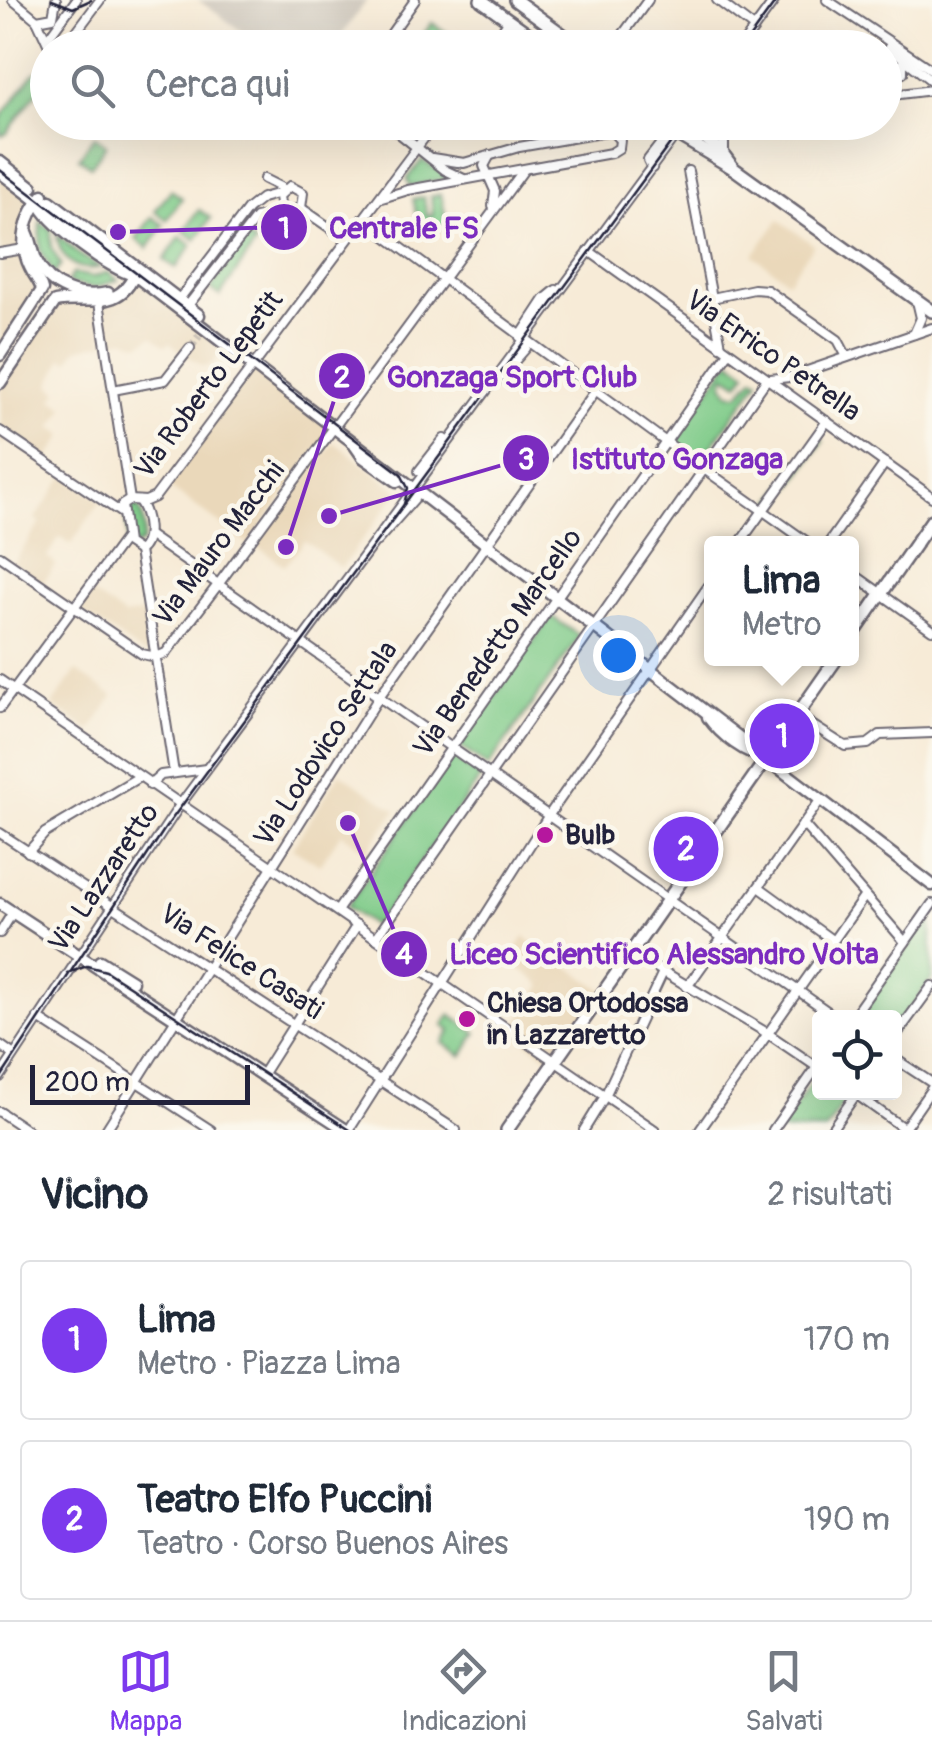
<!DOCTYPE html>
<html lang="it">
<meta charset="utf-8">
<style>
body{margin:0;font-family:Pangolin,sans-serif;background:#f6f6f7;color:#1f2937}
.controls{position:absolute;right:30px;bottom:30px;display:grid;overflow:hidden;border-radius:10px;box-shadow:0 10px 40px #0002}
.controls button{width:90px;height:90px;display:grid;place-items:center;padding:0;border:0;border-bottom:2px solid #e0e1e3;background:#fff;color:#1f2937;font:50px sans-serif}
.scale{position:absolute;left:30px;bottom:25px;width:220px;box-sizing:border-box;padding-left:10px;border:5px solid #22223b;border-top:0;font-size:28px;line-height:35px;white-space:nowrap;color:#22223b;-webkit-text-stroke:8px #fbf7ec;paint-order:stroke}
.you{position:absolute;left:618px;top:655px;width:35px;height:35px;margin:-25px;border:8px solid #fff;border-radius:50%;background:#1a73e8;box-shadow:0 0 0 15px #1a73e833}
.badge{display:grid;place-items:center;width:65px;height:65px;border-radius:50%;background:#7c3aed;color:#fff;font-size:32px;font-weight:700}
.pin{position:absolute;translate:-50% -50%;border:5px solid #fff;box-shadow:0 2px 10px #0006}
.popup{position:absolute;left:704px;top:536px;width:155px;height:130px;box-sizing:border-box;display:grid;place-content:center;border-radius:10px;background:#fff;filter:drop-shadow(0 2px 8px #0005);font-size:32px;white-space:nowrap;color:#747a83}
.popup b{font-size:38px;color:#1f2937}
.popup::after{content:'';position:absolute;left:50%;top:100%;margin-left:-20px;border:20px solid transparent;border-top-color:#fff}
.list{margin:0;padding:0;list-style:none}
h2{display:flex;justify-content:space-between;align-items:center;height:130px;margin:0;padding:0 40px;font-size:42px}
h2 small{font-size:32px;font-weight:400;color:#747a83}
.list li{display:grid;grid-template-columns:65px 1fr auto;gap:30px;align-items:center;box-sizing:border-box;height:160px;margin:0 20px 20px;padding:0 20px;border:2px solid #e0e1e3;border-radius:10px}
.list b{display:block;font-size:38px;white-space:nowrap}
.list p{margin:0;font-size:32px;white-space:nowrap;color:#747a83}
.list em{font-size:32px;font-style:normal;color:#747a83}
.icon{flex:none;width:55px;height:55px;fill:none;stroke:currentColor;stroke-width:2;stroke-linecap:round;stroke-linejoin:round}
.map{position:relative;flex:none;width:932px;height:1130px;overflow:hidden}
.search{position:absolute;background:#fff;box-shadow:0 10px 40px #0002;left:30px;right:30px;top:30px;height:110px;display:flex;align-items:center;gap:25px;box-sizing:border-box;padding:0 35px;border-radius:55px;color:#747a83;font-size:38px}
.sheet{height:490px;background:#fff}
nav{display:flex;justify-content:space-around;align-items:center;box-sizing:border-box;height:140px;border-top:2px solid #e0e1e3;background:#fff;font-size:28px;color:#747a83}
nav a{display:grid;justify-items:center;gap:5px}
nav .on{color:#7c3aed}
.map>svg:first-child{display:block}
.built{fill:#ead8ba}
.industrial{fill:#cac3b8}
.green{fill:#7fcb89;stroke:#507662;stroke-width:2.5}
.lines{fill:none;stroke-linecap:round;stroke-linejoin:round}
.minor-tunnel{stroke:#ccc3b8;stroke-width:8;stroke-dasharray:8 4;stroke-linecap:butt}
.minor-casing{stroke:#6d6872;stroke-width:12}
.tertiary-casing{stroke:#6d6872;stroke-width:15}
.secondary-casing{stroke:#6d6872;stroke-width:16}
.minor{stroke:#fff;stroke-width:8}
.tertiary{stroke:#fff;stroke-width:10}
.secondary{stroke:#fff;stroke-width:11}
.tram{stroke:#22223b;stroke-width:2.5}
.poi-dot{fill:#b5179e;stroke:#fbf7ec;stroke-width:4}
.labels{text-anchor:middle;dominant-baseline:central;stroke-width:9;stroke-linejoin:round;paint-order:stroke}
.street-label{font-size:28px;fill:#22223b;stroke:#fbf7ec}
.poi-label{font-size:28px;font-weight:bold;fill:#22223b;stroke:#fbf7ec;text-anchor:start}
.leader{fill:none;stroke:#7b2cbf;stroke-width:4}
.callout-dot{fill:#7b2cbf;stroke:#fbf7ec;stroke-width:4}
.mark-label{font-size:30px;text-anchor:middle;font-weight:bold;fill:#fff}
.callout-label{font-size:30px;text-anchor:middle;font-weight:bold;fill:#7b2cbf;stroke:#fbf7ec;stroke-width:9;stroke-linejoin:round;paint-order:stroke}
</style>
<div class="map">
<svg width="932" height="1130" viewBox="0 0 932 1130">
<rect width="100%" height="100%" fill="#fbf7ec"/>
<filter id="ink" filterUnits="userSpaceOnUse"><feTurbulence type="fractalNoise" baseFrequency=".01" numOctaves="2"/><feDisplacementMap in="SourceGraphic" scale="20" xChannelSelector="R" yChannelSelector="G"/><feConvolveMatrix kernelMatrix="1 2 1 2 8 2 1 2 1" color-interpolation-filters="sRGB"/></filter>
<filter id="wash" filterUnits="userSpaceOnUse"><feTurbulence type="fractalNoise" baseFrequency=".0048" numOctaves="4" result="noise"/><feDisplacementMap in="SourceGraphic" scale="40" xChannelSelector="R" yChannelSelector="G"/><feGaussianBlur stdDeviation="2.25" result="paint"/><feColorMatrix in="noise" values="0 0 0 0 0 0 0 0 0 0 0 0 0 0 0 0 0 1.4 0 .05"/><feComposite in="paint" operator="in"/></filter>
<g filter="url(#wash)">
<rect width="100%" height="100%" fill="#f7ebd7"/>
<g class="built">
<path d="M563,123h71l-6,4 -55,9z"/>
<path d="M0,173l37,28 -10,19 13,67 -40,67z"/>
<path d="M779,220l35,25 -26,36 -35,-26z"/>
<path d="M136,275l91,70 -15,19 -8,3 -35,-24 -3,3 -14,-10 -12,8 -13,-5 -21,3 -6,-39z"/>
<path d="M98,303l6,40 -27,6 -8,12 -6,-3 -13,26 8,7 -5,8 12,9 -13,19 12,8 -18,27 -38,-26 -8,11v-62l53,-80z"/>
<path d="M253,365l81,61 -86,118 -83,-60z"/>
<path d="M334,442l65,49 -58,77 -36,-27 -20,25 -29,-21z"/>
<path d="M65,476l36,25 -30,43 -11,-7 -13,20 9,7 -14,20 -29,-21 28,-40 -6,-5z"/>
<path d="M88,591l36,25 24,-4 7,44 -13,-3 -67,-46z"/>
<path d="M76,671l37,25 -23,35 -38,-26z"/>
<path d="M340,773l56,37 -29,41 -26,-18 -21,32 -28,-17z"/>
<path d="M524,937l81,54 -50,71 -44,-31 31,-46 -33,-25z"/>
</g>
<path class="industrial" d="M198,0h169l-34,47 -68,1z"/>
<g class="green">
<path d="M432,23l36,24h-54z"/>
<path d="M45,70l1,10 -40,54 -5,1 -1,-16 35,-47z"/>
<path d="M94,136l12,9 -15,21 -12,-8z"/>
<path d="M422,160l29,18 -41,8 -3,-7z"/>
<path d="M171,190l11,8 -15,22 -12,-9z"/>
<path d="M441,194l6,29 -11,8 -16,-1 -7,-31 11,-2 3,18h6l-2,-19z"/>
<path d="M199,210l12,8 -15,22 -12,-9z"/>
<path d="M152,217l12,8 -16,23 -12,-9z"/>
<path d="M40,222l11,7v18l10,18 -7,9 -14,-24z"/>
<path d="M57,234l21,20 23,13c-25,6 -42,-7 -44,-33z"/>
<path d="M180,237l12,8 -16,23 -12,-8z"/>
<path d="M246,237l10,6 -36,53 -10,-7z"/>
<path d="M108,272l10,8 -24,8 -27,-5 6,-10 20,4z"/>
<path d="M730,360l17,12 -8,11 -13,-8 -3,8 6,10 10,1 15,-17 5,3 -58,81 -28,-20z"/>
<path d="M819,438l4,3 -47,67 -6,-4z"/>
<path d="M134,503c10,7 12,29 8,40l-7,3 -7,-5 -3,-33z"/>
<path d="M551,616l29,20 -92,131 -29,-21z"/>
<path d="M452,757l29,20 -106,150 -29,-20z"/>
<path d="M931,912l1,66 -37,53 -1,-13 -32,-1 -3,-2z"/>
<path d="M450,1015l27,18 -15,23 -19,-13 8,-12 -7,-6z"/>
<path d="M816,1077l3,2 1,13 18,1 9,5 -21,32h-48z"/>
</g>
</g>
<g filter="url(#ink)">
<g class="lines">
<path class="minor-tunnel" d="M190,348l9,-12"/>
<g class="minor-casing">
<g id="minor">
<path d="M13,0l24,20 13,28"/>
<path d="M717,0l37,28"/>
<path d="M827,0l105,70"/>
<path d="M37,20l16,-3 3,-17"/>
<path d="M48,38l28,-38"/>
<path d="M889,47l43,34"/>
<path d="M64,48l36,-48"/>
<path d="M381,48l34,-48"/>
<path d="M490,48l19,-28"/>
<path d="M613,48l35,-48"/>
<path d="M740,48l35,-48"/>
<path d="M884,81l19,-8v-11"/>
<path d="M884,96l48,-6"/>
<path d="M385,122l60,48 19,9"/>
<path d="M562,122l2,8 9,6"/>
<path d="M540,143l15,-21"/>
<path d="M724,151v-20l5,-6 9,-3"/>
<path d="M490,155l-6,11 11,25 -2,15"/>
<path d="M432,158l32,5 55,-16 105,-18 11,-7"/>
<path d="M652,168l-4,-8 17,-22 10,-2"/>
<path d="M688,171l33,175"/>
<path d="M264,179l20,10"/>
<path d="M382,198l26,-8 203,-37 8,-5 1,-8 -9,-10"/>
<path d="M286,211l-6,-7 -1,-8 11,-10 13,7 -2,15"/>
<path d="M362,219l304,223 144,102"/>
<path d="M589,251l343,246"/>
<path d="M0,253l24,-4"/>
<path d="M180,298l68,-89 14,-11 18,-5"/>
<path d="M712,298l42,-9 13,1 71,50 9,17"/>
<path d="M99,302l31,198"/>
<path d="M186,308l70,-90 45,-10 45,31"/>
<path d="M914,334l7,-16 -4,-17"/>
<path d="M520,337l25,-38 11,-9"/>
<path d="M770,379l20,-2 142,-49"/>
<path d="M496,382l30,-34 -1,-10"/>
<path d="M113,390l52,-10 25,-32"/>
<path d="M0,431l120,81"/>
<path d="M419,471l25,-32"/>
<path d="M130,500l16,1 9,-4 281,-375"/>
<path d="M130,500l-8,5 5,38 12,8"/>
<path d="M148,535l689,483"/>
<path d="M377,541l37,-42 1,-10"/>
<path d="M739,544l88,-123"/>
<path d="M828,544l57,-81"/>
<path d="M139,551l35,222"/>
<path d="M139,551c14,-10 9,-37 0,-50"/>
<path d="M0,556l142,98 14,3"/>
<path d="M852,573l80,57"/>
<path d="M156,657l10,-4 51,-67 306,-415"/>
<path d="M0,680l655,450"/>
<path d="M0,708l125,-170"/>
<path d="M798,716l47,30 23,-2 12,-9 52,-2"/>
<path d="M150,785l11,-10 45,-6"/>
<path d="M803,824l102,118"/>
<path d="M0,833l456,297"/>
<path d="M28,852l17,-19 94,-56"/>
<path d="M759,887l73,53"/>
<path d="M337,911l392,-559"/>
<path d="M0,933l13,-21"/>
<path d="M376,938l391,-559"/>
<path d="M632,953l135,80 53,36"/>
<path d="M687,987l134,-188"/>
<path d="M38,1018l173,112"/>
<path d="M852,1018l80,-114"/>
<path d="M894,1038l38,-52"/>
<path d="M0,1045l14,10"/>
<path d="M894,1058l38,25"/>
<path d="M262,1075l95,-150"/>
<path d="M0,1077l180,-272 505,-683"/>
<path d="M853,1092l53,38"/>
<path d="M0,1112l27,18"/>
<path d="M106,1130l273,-433 217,-307"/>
<path d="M349,1130l200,-315 163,-234"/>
<path d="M584,1130l21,-34 58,-124"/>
<path d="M700,1130l164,-233"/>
<path d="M773,1130l44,-63"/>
<path d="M831,1130l26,-37"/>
<path d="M903,1130l29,-42"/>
</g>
</g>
<g class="tertiary-casing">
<g id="tertiary">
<path d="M0,162l32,25"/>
<path d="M0,172l932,713"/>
<path d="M50,201l149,114"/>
<path d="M39,202c7,20 73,69 95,73"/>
<path d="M26,230c6,10 6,21 11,32 13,27 44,37 71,31"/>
<path d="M0,355l42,-65c-2,-9 -8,-14 -12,-23 -12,-24 -4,-52 13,-72"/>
<path d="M0,383l55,-81c32,-6 65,11 81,-31"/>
<path d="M354,444l9,13 34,24"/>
<path d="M708,717c13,18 37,37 59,40"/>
<path d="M0,904l346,226"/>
<path d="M100,961l32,20"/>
</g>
</g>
<g class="secondary-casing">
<g id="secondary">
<path d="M481,0l67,48"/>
<path d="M515,0l66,48"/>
<path d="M656,122l77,46 199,143"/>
<path d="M686,122l34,28 13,18"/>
<path d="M852,636l80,-116"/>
<path d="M507,1130l330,-472"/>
</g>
</g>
<use href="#minor" class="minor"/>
<use href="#tertiary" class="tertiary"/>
<use href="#secondary" class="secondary"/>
<g class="tram">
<path d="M52,0l21,8 18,-8"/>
<path d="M742,48l35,-48"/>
<path d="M0,170l401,304 7,14 -4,16"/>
<path d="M68,973l19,-7 19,5 244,159"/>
<path d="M0,1079l166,-252 520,-705"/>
</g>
</g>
</g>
<g class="poi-dot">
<circle cx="545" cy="835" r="10"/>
<circle cx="467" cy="1019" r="10"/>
</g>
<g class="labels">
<g class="street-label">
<text transform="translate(773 356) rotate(35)">Via Errico Petrella</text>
<text transform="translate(209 385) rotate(-53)">Via Roberto Lepetit</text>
<text transform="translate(219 544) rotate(-53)">Via Mauro Macchi</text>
<text transform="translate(498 643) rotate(-55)">Via Benedetto Marcello</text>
<text transform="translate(326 744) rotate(-57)">Via Lodovico Settala</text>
<text transform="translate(104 878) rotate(-56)">Via Lazzaretto</text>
<text transform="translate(241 962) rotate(33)">Via Felice Casati</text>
</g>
<g class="poi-label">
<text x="565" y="835">Bulb</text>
<text x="487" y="1003">Chiesa Ortodossa<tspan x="487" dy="32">in Lazzaretto</tspan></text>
</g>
</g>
<path class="leader" d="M118 232L284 227M286 547L342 376M329 516L526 458M348 823L404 954"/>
<g class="callout-dot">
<circle cx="118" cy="232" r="10"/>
<circle cx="286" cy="547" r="10"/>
<circle cx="329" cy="516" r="10"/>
<circle cx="348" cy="823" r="10"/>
<circle cx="284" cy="227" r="25"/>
<circle cx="342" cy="376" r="25"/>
<circle cx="526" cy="458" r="25"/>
<circle cx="404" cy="954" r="25"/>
</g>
<g class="mark-label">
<text x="284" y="238">1</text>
<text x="342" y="387">2</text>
<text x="526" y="469">3</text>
<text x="404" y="964">4</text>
</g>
<g class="callout-label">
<text x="404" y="238">Centrale FS</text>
<text x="512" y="387">Gonzaga Sport Club</text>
<text x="677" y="469">Istituto Gonzaga</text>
<text x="664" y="964">Liceo Scientifico Alessandro Volta</text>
</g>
</svg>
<div class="controls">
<button><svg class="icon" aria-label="locate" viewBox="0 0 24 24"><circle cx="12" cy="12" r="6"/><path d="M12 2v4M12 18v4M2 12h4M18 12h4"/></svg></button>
</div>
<div class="scale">200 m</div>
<div class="you"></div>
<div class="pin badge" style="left:782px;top:736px">1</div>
<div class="popup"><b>Lima</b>Metro</div>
<div class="pin badge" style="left:686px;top:849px">2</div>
<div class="search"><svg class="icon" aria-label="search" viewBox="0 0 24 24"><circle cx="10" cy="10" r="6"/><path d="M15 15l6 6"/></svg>Cerca qui</div>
</div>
<section class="sheet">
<h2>Vicino<small>2 risultati</small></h2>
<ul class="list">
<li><span class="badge">1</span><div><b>Lima</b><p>Metro · Piazza Lima</p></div><em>170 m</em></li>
<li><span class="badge">2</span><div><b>Teatro Elfo Puccini</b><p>Teatro · Corso Buenos Aires</p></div><em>190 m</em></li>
</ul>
</section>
<nav>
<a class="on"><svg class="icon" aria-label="map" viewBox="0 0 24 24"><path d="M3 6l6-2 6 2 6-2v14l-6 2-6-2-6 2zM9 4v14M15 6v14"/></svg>Mappa</a>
<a><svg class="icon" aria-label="directions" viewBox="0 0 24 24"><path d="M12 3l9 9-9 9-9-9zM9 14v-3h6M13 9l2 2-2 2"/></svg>Indicazioni</a>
<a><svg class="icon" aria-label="saved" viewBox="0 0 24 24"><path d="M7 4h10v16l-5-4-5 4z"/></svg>Salvati</a>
</nav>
